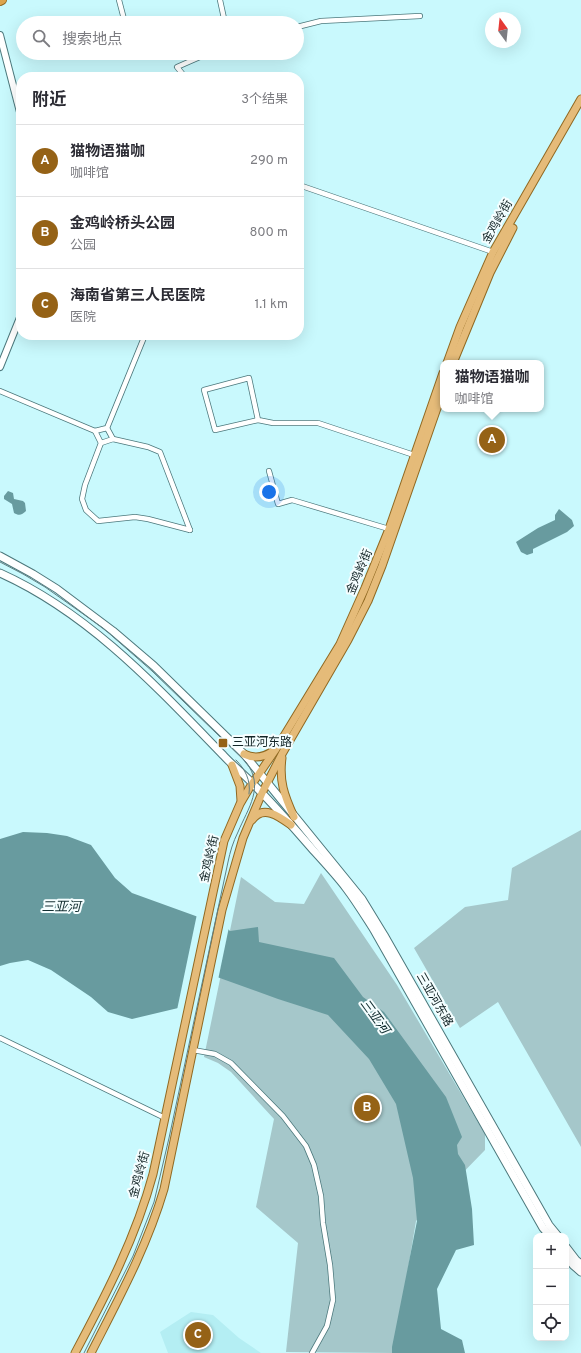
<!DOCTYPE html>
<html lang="zh">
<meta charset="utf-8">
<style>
body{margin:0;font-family:Overpass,"Noto Sans SC",sans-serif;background:#f7f7f7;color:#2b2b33}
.controls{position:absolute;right:12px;bottom:12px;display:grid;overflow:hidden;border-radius:8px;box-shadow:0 4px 16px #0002}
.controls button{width:36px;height:36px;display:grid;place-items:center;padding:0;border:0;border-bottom:1px solid #e1e1e2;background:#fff;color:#2b2b33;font:20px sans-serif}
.compass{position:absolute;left:485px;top:12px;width:36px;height:36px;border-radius:50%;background:#fff;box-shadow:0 4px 16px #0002;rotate:345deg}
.you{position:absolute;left:269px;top:492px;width:14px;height:14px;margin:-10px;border:3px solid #fff;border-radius:50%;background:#1a73e8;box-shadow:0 0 0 6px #1a73e833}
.badge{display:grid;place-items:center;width:26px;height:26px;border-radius:50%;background:#956216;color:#fff;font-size:13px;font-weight:700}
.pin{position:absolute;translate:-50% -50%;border:2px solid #fff;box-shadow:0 1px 4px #0006}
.popup{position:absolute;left:440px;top:360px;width:104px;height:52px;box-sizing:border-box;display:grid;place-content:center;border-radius:8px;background:#fff;filter:drop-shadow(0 1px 3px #0005);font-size:13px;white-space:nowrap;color:#7c7c81}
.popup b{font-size:15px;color:#2b2b33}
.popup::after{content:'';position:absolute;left:50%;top:100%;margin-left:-8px;border:8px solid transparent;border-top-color:#fff}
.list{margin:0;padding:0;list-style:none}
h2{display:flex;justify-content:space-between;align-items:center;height:52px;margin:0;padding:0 16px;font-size:17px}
h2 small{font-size:13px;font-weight:400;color:#7c7c81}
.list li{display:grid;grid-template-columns:26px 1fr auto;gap:12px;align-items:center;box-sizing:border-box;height:72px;padding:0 16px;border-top:1px solid #e1e1e2}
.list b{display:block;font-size:15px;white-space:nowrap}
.list p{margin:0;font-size:13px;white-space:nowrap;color:#7c7c81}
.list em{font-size:13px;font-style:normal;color:#7c7c81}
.icon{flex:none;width:22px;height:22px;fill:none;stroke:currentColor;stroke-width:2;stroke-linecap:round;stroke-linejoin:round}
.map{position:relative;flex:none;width:581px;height:1353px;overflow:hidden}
.search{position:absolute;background:#fff;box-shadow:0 4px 16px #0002;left:16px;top:16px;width:288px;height:44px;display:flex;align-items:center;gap:10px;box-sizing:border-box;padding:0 14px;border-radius:22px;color:#7c7c81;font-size:15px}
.panel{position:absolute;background:#fff;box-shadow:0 4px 16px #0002;left:16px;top:72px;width:288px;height:268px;border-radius:16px}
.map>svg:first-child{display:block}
.built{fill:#b4eef3}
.green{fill:#a5c7ca}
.water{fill:#689b9f}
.pier{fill:#c9f9fd}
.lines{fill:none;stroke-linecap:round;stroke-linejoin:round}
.minor-casing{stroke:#4c787c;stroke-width:6}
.tertiary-casing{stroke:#4c787c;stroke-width:8}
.secondary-casing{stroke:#4c787c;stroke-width:9}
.primary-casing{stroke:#906922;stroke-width:9}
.trunk-casing{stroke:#906922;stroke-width:10}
.minor{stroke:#fff;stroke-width:4.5}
.tertiary{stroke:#fff;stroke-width:6}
.secondary{stroke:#fff;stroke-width:7}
.primary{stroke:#e5bb79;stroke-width:7}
.trunk{stroke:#dca44c;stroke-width:8}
.tram{stroke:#607f82;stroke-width:1}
.poi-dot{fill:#956216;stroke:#f5feff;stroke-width:1.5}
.labels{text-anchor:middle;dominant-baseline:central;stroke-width:4;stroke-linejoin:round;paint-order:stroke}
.street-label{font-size:12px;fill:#132527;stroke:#f5feff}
.poi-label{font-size:12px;fill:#132527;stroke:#f5feff;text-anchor:start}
.water-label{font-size:13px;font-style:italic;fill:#122e31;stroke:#f5feff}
</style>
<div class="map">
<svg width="581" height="1353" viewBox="0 0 581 1353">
<rect width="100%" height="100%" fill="#c9f9fd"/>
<path class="built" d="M191,1312l22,3 26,23 22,15h-93l-8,-21z"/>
<g class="green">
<path d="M581,830v317l-83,-145 -38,26 -46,-80 51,-41 43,-7 4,-32z"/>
<path d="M321,873l76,112 88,149v16l-69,71 -22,132 -108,-1 12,-109 -42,-36 18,-88 -43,-47 -13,-9 -14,-6 37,-180 34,25 29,2z"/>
</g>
<g class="water">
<path d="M8,491l5,2 1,6 9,2 2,2 1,8c-4,4 -7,5 -12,2l-2,-9 -8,-5v-3z"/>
<path d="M559,509l13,11 2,6 -7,6 -34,17v4l-6,2 -6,-3 -5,-10 22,-14 17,-8v-5z"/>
<path d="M23,832l24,1 20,3 24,9 24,33 17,15 94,34 4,4 28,-4 1,15 75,16 29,39 21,15 62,85 16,40 -5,8 1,9 7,11 7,44 2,36 -18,5 -19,39 4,40 21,11 3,13h-73v-6l25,-126 -4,-43 -17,-74 -27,-45 -41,-44 -50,-16 -61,-22 -22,27 -63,15 -24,-7 -17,-15 -40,-27 -23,-10 -18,3 -10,3v-127z"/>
</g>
<path class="pier" d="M197,914l30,11 2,2 -11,53 -21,26 -20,4z"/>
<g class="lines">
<g class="minor-casing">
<g id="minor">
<path d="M119,0l6,23"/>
<path d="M220,0l5,23"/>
<path d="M297,27l24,-6 99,-5"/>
<path d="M185,77l-8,-10 32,-14"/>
<path d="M299,185l194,67"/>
<path d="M0,391l95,40 12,-3 38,-93"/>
<path d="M258,420l-9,-42 -45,12 11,40 43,-10 15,3h45l96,32"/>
<path d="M95,431l6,12 -16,42 -3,14 4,11 12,11 37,-4 13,2 42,11"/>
<path d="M113,439l35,8 12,5 30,78"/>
<path d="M101,443l12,-4 -6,-11"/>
<path d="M269,471l9,33 14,-4 97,29"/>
<path d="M0,1038l165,80"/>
<path d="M193,1050l22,4 16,9 52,53 23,30 8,19 7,31 2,27 7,42 3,35 -6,26 -15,27"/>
</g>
</g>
<g class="tertiary-casing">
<g id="tertiary">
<path d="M0,35l21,81"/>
<path d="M0,367l21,-52"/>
</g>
</g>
<g class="secondary-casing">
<g id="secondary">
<path d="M0,556l33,18 24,15 56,42 41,35 90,88 118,145 22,36 140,246 25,44 9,11"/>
<path d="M0,573c89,40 156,113 223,182 10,11 22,20 32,31 21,21 40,43 59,65 11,12 22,24 32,37 10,13 19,28 28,42l169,298 7,8"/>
<path d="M566,1247l10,13 5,4"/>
<path d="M566,1257l7,8 8,7"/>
</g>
</g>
<g class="primary-casing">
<g id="primary">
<path d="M447,363l13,-36 33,-75 88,-153"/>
<path d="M453,363l37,-90 23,-45"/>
<path d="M244,754c10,5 19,4 29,-3"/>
<path d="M282,758c-3,23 2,37 12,59"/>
<path d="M232,765l8,21 1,15"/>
<path d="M252,820c11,-16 28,-3 39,5"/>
<path d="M75,1353c31,-58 61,-116 78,-179l71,-333 16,-37 10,-17 26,-38 64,-105 25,-56 24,-59 54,-156"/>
<path d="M91,1353c27,-53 56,-106 73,-164l58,-279 21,-72 19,-45 20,-39 66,-114 20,-39 14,-35 61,-175"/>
</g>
</g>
<g class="trunk-casing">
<path id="trunk" d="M0,1l2,-1"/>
</g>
<use href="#minor" class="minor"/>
<use href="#tertiary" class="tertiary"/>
<use href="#secondary" class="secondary"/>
<use href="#primary" class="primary"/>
<use href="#trunk" class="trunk"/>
<g class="tram">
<path d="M0,562l23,12 22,13 58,41 49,43 94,91c19,25 2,46 -8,70 -5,10 -8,20 -10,30l-59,276 -15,64 -21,54 -49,97"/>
<path d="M236,760c9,9 15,20 13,34"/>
</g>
</g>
<rect class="poi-dot" x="218" y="738" width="10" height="10" rx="2"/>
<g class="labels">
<g class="street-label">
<text transform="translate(498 222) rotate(-60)">金鸡岭街</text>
<text transform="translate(360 572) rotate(-67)">金鸡岭街</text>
<text transform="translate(210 859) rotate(-77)">金鸡岭街</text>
<text transform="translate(434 1000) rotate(60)">三亚河东路</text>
<text transform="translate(140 1175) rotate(-75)">金鸡岭街</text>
</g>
<g class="poi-label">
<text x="232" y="743">三亚河东路</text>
</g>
<g class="water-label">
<text x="61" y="908">三亚河</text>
<text transform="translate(374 1017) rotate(54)">三亚河</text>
</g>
</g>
</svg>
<div class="controls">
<button>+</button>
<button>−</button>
<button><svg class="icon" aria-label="locate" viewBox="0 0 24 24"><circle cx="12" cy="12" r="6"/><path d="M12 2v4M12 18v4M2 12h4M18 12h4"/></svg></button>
</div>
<svg class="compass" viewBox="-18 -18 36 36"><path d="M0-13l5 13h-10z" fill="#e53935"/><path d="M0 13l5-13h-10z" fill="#7c7c81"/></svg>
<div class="you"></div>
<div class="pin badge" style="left:492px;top:440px">A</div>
<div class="popup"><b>猫物语猫咖</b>咖啡馆</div>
<div class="pin badge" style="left:367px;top:1108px">B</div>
<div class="pin badge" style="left:198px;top:1335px">C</div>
<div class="search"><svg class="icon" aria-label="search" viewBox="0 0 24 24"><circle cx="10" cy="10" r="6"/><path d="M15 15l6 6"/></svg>搜索地点</div>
<section class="panel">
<h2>附近<small>3个结果</small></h2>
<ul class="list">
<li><span class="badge">A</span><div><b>猫物语猫咖</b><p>咖啡馆</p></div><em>290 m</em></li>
<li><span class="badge">B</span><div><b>金鸡岭桥头公园</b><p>公园</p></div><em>800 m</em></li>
<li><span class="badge">C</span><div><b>海南省第三人民医院</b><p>医院</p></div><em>1.1 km</em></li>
</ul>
</section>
</div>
